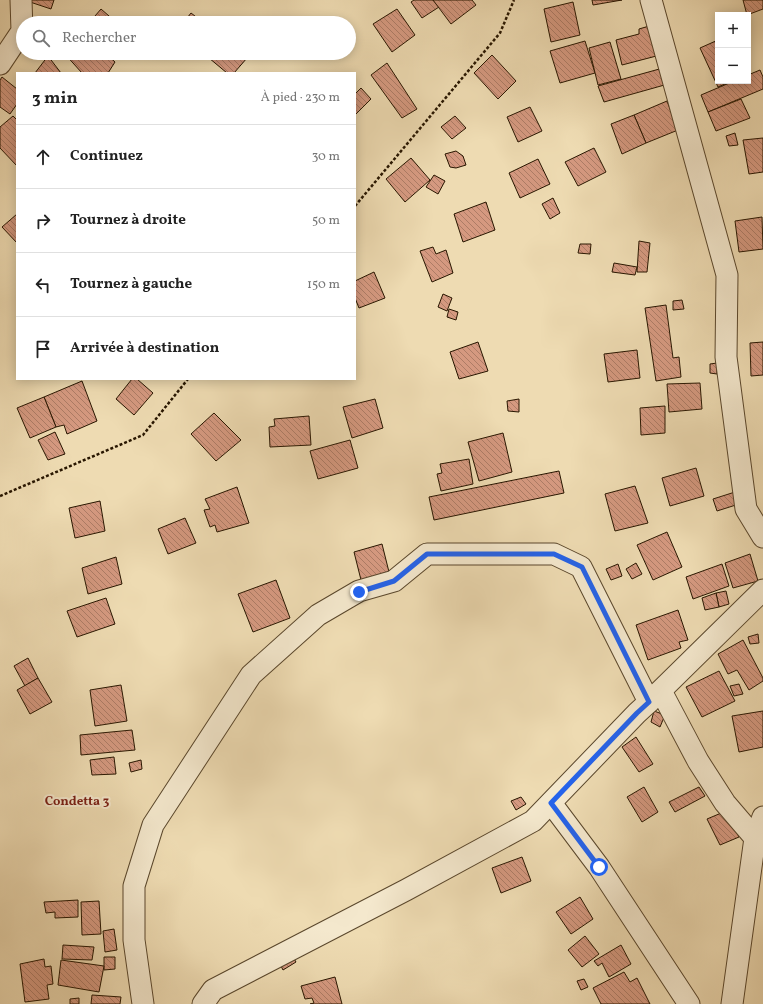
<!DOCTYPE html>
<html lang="fr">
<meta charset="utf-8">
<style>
body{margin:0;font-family:Vollkorn,serif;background:#f2f2f2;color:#222}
.controls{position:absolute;right:12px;top:12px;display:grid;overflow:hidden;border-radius:0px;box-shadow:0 2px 10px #0003}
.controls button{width:36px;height:36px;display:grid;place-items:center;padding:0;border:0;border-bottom:1px solid #e0e0e0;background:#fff;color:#222;font:20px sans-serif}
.stop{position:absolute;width:12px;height:12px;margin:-9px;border:3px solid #2563eb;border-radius:50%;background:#fff}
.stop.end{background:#2563eb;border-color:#fff;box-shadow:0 1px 4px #0008}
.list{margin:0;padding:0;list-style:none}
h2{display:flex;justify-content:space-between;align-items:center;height:52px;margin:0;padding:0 16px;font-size:17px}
h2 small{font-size:13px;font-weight:400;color:#767676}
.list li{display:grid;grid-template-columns:26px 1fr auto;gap:12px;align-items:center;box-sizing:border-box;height:64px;padding:0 16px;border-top:1px solid #e0e0e0}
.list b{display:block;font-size:15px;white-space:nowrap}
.list em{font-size:13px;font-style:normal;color:#767676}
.icon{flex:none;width:22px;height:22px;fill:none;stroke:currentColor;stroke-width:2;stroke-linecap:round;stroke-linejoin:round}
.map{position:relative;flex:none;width:763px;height:1004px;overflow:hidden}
.search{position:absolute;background:#fff;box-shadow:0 2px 10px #0003;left:16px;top:16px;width:340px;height:44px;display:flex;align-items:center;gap:10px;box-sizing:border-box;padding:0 14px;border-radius:22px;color:#767676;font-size:15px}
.panel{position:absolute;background:#fff;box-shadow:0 2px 10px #0003;left:16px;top:72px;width:340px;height:308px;border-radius:0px}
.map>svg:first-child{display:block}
.building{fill:url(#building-back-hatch);stroke:#281600}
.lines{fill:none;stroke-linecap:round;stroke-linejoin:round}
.minor-casing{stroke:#5a472c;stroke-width:23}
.path{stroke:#281600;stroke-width:2.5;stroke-dasharray:3 2;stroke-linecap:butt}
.minor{stroke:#f4e8cd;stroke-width:21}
.route{stroke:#2563eb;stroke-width:5}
.labels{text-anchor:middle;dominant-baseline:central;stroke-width:4;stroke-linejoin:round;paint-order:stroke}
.neighbourhood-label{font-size:13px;font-weight:bold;fill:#7a1f14;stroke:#f4e8cd}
</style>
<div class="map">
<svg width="763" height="1004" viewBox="0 0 763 1004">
<defs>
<pattern id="building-back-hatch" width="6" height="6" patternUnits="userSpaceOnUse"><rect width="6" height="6" fill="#d59980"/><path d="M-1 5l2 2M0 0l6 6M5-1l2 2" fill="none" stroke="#ad7c66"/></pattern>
</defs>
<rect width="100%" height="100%" fill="#eedbb2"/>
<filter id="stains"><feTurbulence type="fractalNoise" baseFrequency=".005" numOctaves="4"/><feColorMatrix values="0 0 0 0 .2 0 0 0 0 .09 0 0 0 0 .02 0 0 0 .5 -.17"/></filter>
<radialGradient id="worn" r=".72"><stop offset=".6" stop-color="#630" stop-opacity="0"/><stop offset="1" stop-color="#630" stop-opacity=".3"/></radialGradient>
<g class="building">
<path d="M24,0h30l-3,9z"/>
<path d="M414,0h20l5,7 -17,11 -11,-16z"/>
<path d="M433,0h39l4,5 -25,19z"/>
<path d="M592,0h30l-29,5z"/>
<path d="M743,0h20v9l-16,6z"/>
<path d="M573,2l7,33 -29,7 -7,-33z"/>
<path d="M101,9l16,14h-28z"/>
<path d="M397,9l18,26 -23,17 -19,-28z"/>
<path d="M191,13l13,10h-21z"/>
<path d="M656,24l8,30 -42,11 -6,-25 23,-6v-5z"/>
<path d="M718,40v41h14l-14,6 -18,-39z"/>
<path d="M585,41l10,32 -35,10 -10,-32z"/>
<path d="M610,42l11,37 -23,6 -9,-37z"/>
<path d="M64,53h41l10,9 -7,11h-26z"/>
<path d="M203,53h38l6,5 -13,15h-7z"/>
<path d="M492,55l24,26 -18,18 -24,-26z"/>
<path d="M48,56l13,17h-26z"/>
<path d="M387,63l30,46 -15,9 -31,-43z"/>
<path d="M663,68l5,16 -64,18 -6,-16z"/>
<path d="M760,70l3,7v12l-55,23 -7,-17 33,-14h14v-6z"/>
<path d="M2,77l15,12v15l-7,10 -10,-7v-27z"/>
<path d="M361,88l10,11 -16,16v-21z"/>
<path d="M741,99l9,19 -34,13 -8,-19z"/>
<path d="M667,101l11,29 -32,13 -12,-28z"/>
<path d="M530,107l12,24 -24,11 -11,-25z"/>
<path d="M634,115l12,28 -24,11 -11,-30z"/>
<path d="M13,116l4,4v46l-17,-18v-21z"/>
<path d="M455,116l11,12 -14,11 -11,-12z"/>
<path d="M735,133l3,12 -9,1 -3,-10z"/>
<path d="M763,138v34l-14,2 -6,-34z"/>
<path d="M594,148l12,24 -28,14 -13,-24z"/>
<path d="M456,151l7,5 3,9 -10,3 -6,-1 -5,-13z"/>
<path d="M411,158l19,22 -25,22 -19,-23z"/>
<path d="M538,159l12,25 -30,14 -11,-25z"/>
<path d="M434,175l11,6 -7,13 -12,-7z"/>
<path d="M553,198l7,15 -10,6 -8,-15z"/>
<path d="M486,202l9,28 -32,12 -9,-28z"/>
<path d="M17,214v29l-15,-16z"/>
<path d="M762,217l1,32 -24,3 -4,-31z"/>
<path d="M639,241l11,2 -3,29h-10z"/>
<path d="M580,244h11l-1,10 -12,-1z"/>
<path d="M433,247l3,7 10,-4 7,23 -21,9 -12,-31z"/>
<path d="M614,263l23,4 -2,8 -23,-3z"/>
<path d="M374,272l11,26 -26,10 -4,-10v-17z"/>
<path d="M443,294l9,4 -5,13 -9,-4z"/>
<path d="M682,300l2,9 -11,1v-9z"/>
<path d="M666,305l7,53 6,-1 2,20 -25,4 -11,-73z"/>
<path d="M449,309l9,3 -2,8 -9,-3z"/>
<path d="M478,342l10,29 -29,8 -9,-27z"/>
<path d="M763,342v33l-12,1 -1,-33z"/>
<path d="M637,350l3,28 -32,4 -4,-28z"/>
<path d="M717,363v11l-7,-1v-9z"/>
<path d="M132,379h5l16,14 -19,22 -18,-16z"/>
<path d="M82,381l15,40 -30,13 -3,-9 -8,2 -12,-30z"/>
<path d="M700,383l2,26 -33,3 -2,-28z"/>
<path d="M44,397l12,30 -26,11 -13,-30z"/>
<path d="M375,399l8,29 -31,10 -9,-31z"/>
<path d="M519,399v13l-11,-1 -1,-10z"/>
<path d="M665,406v27l-24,2 -1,-27z"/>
<path d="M214,413l27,27 -25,21 -25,-27z"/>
<path d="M309,416l2,29 -41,2 -1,-20 6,-1 -1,-7z"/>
<path d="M55,432l10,22 -17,6 -10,-20z"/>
<path d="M503,433l9,39 -33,9 -11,-39z"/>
<path d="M350,440l8,28 -40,11 -8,-28z"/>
<path d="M469,459l4,25 -32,7 -4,-17 5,-1 -2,-9z"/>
<path d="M696,468l8,28 -34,10 -8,-28z"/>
<path d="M559,471l5,22 -130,27 -5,-23z"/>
<path d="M635,486l13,37 -33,8 -10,-37z"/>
<path d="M237,487l12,36 -32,9 -2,-7 -5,2 -6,-17 6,-1 -5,-10z"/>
<path d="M735,492l4,12 -22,7 -4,-12z"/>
<path d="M100,501l5,30 -30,7 -6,-30z"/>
<path d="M185,518l11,25 -28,11 -10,-25z"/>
<path d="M667,532l15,35 -29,13 -16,-35z"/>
<path d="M382,544l9,36 -28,8 -9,-36z"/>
<path d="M750,554l8,27 -25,7 -8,-25z"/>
<path d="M116,557l6,27 -34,10 -6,-26z"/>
<path d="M636,563l6,11 -10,5 -6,-10z"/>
<path d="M618,564l4,12 -11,4 -5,-11z"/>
<path d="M722,564l7,22 -36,13 -7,-22z"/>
<path d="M276,580l14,38 -37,14 -15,-38z"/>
<path d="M726,591l3,13 -10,3 -3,-14z"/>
<path d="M716,593l3,14 -14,3 -3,-12z"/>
<path d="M106,598l9,26 -38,13 -10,-26z"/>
<path d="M678,610l10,30 -9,2 2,6 -33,12 -12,-35z"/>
<path d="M758,634l1,9 -9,1 -2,-7z"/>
<path d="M743,640l20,38v3l-14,9 -12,-20 -9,4 -10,-20z"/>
<path d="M28,658l10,20 -13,8 -11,-20z"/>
<path d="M719,671l16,30 -33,16 -16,-30z"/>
<path d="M38,678l14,24 -22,12 -13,-24z"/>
<path d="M739,684l4,10 -9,2 -4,-10z"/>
<path d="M121,685l6,36 -32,5 -5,-36z"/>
<path d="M654,711l11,4 -5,12 -9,-5z"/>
<path d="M763,711v36l-24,5 -7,-36z"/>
<path d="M132,730l3,20 -54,5 -1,-20z"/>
<path d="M636,737l17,27 -14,8 -17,-25z"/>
<path d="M114,757l2,17 -24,1 -2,-15z"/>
<path d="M141,760l1,9 -11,3 -2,-9z"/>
<path d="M644,787l14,25 -16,10 -15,-25z"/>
<path d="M699,787l6,9 -30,16 -6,-10z"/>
<path d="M521,797l5,7 -10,6 -5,-9z"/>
<path d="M726,811l13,26 -19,8 -13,-26z"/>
<path d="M522,857l9,24 -30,12 -9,-25z"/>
<path d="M580,897l13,22 -22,15 -15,-22z"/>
<path d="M78,900v17l-23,1v-6l-9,1 -2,-11z"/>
<path d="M99,901l2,33 -19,1 -1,-33z"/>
<path d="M114,929l3,21 -12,2 -2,-21z"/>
<path d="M585,936l14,18 -17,13 -14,-17z"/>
<path d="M63,945l31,2 -2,13 -30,-1z"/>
<path d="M621,945l10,19 -22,13 -7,-14 -4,3 -4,-5z"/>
<path d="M290,952l6,10 -13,8 -6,-12z"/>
<path d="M104,957h11v12l-11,1z"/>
<path d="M44,959l1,8 6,-1 2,18 -6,1 2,14 -24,3 -5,-38z"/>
<path d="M61,960l43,6 -5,26 -41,-7z"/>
<path d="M624,972l6,10 7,-4 13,26h-49l-8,-16z"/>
<path d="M335,977l7,27h-32l4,-1 -2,-5 -7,1 -4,-13z"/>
<path d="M584,979l4,8 -7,3 -4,-9z"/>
<path d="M92,995l29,2 -1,7h-29z"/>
<path d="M79,998v6h-9v-5z"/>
</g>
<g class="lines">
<g class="minor-casing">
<g id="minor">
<path d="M651,0l76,275 -1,82 20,152 17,28"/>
<path d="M0,64l22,-33 -1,-31"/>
<path d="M661,691l37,70 27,42 30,35 -23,166"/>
<path d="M551,803l48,64 90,137"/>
<path d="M755,838l8,-21"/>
<path d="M143,1004l-9,-64v-54l19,-61 98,-150 67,-60 41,-24 35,-10 33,-27h127l27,13 68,135"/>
<path d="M203,1004l10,-14 193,-100 127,-69 104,-108 12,-11 114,-112"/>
</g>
</g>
<g class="path">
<path d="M355,206l145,-173 14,-33"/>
<path d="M0,496l143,-61 45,-56"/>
</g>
<use href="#minor" class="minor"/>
</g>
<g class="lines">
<path class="route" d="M359,592l35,-11 33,-27h127l28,13 67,135 -12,11 -86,90 48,64"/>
</g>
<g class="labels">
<g class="neighbourhood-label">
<text x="77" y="802">Сondetta 3</text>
</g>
</g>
<rect width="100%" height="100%" filter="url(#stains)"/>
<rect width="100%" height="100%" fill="url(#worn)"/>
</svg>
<div class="controls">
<button>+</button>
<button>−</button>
</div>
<div class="stop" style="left:599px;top:867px"></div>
<div class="stop end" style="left:359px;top:592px"></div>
<div class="search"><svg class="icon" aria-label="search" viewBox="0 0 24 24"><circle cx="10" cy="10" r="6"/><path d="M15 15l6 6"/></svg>Rechercher</div>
<section class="panel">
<h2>3 min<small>À pied · 230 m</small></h2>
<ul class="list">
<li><svg class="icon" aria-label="ahead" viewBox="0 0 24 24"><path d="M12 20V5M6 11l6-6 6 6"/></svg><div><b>Continuez</b></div><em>30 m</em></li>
<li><svg class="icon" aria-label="right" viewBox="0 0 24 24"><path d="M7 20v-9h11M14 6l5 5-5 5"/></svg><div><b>Tournez à droite</b></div><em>50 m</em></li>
<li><svg class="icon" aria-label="left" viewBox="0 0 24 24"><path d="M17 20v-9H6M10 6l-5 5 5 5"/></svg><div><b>Tournez à gauche</b></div><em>150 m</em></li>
<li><svg class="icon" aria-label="arrive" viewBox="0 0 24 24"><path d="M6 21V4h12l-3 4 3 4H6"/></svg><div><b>Arrivée à destination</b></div></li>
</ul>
</section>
</div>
